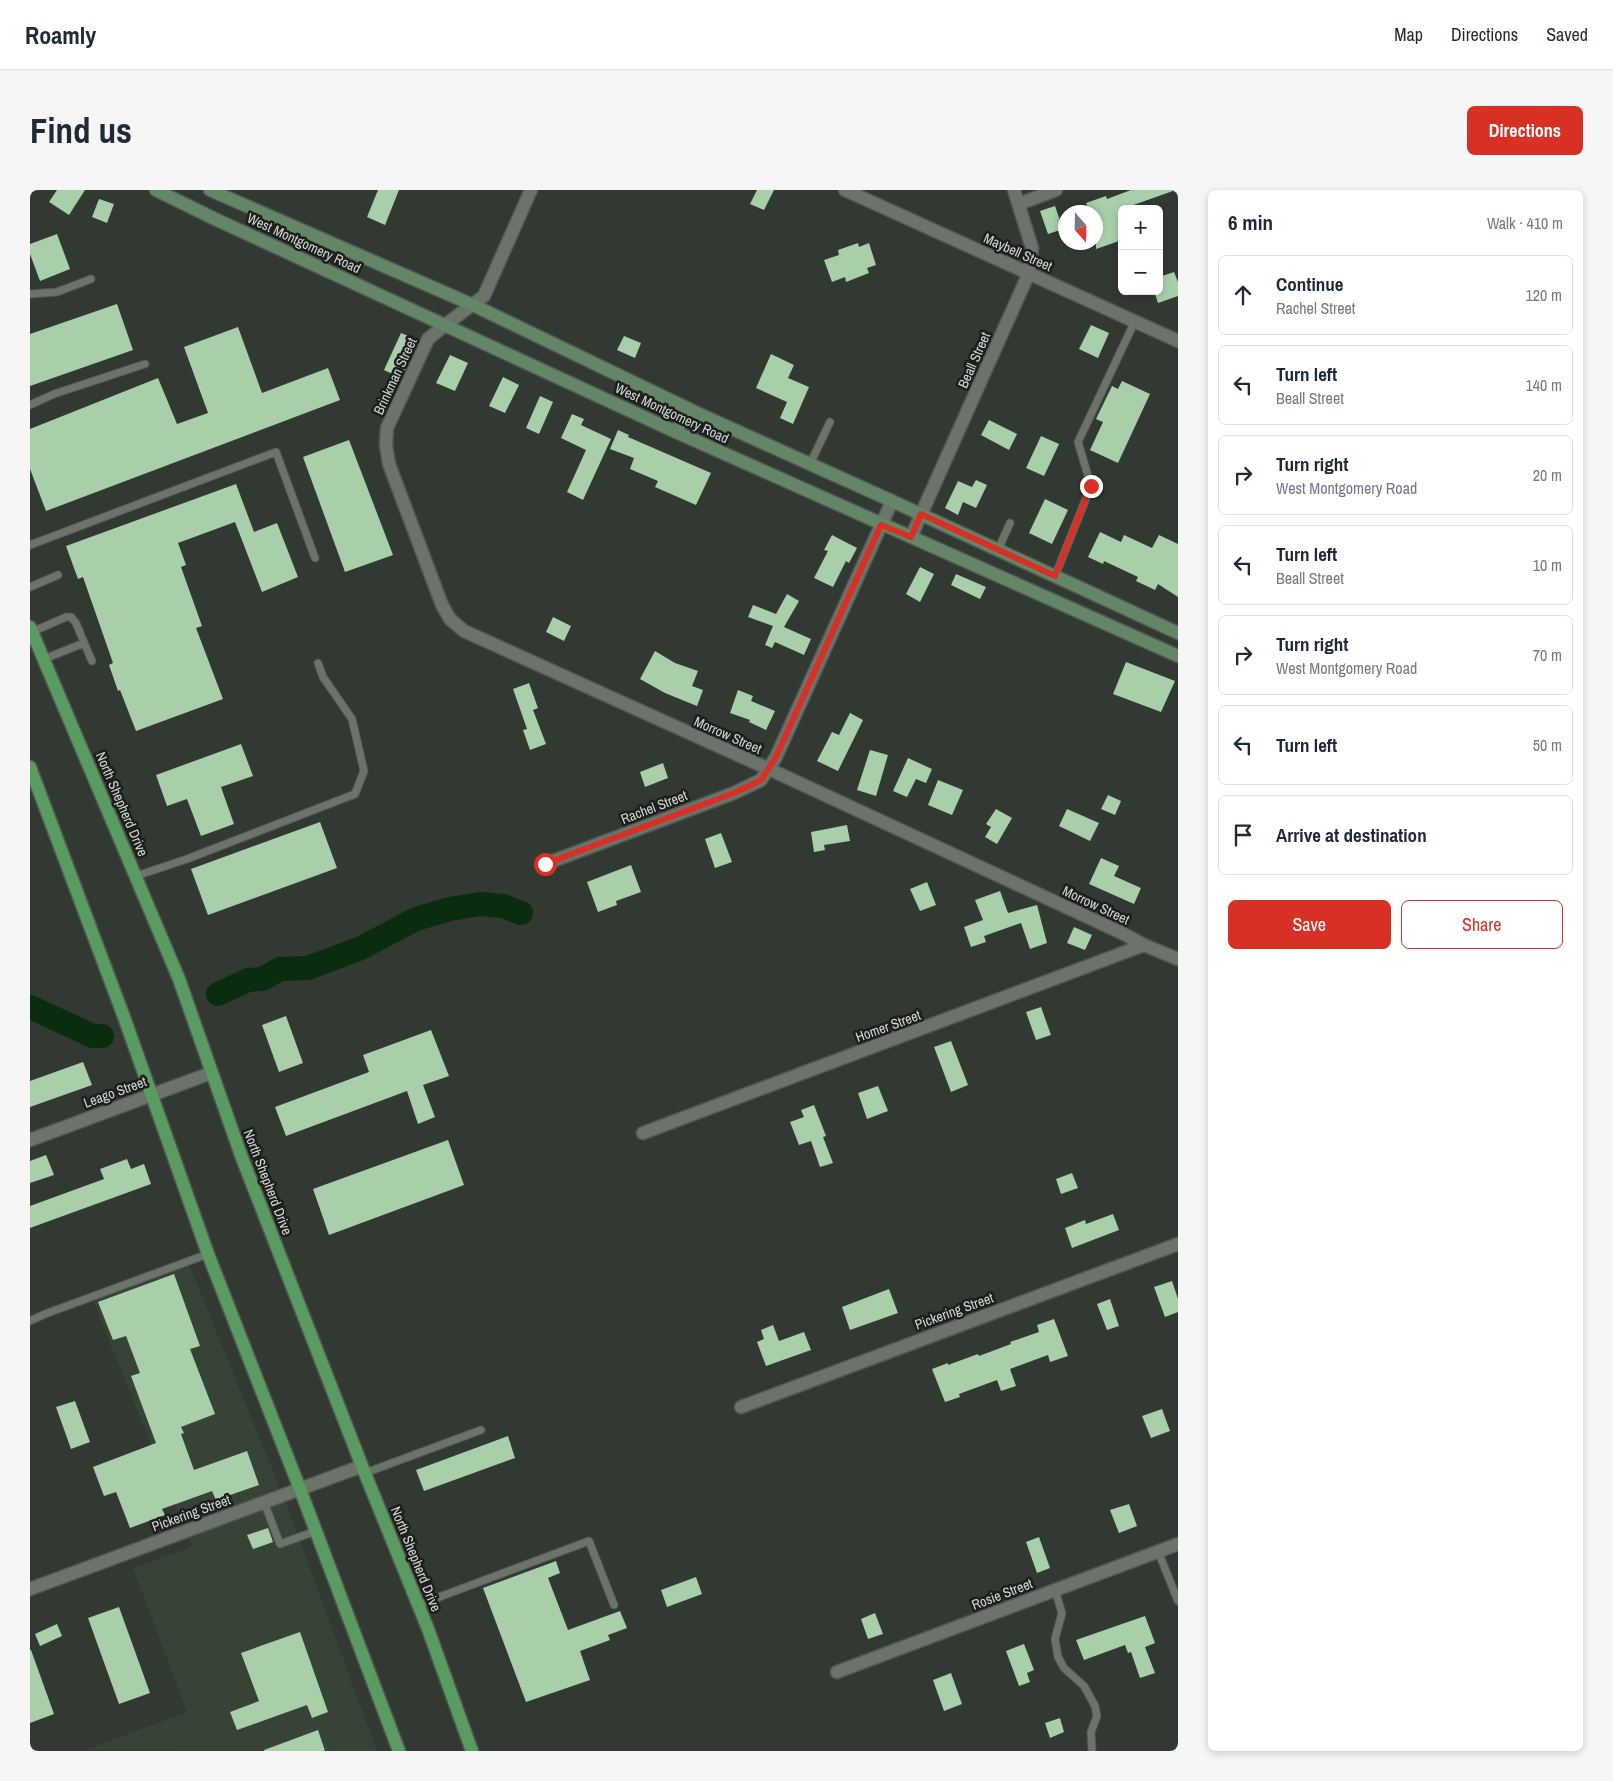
<!DOCTYPE html>
<meta charset="utf-8">
<style>
body{margin:0;font-family:"Archivo Narrow",sans-serif;background:#f6f6f7;color:#1f2937}
.controls{position:absolute;right:15px;top:15px;display:grid;overflow:hidden;border-radius:8px;box-shadow:0 2px 8px #0003}
.controls button{width:45px;height:45px;display:grid;place-items:center;padding:0;border:0;border-bottom:1px solid #e0e1e3;background:#fff;color:#1f2937;font:25px sans-serif}
.compass{position:absolute;left:1028px;top:15px;width:45px;height:45px;border-radius:50%;background:#fff;box-shadow:0 2px 8px #0003;rotate:160deg}
.stop{position:absolute;width:15px;height:15px;margin:-11px;border:4px solid #d93025;border-radius:50%;background:#fff}
.stop.end{background:#d93025;border-color:#fff;box-shadow:0 1px 5px #0008}
.list{margin:0;padding:0;list-style:none}
h2{display:flex;justify-content:space-between;align-items:center;height:65px;margin:0;padding:0 20px;font-size:21px}
h2 small{font-size:16px;font-weight:400;color:#747a83}
.list li{display:grid;grid-template-columns:32px 1fr auto;gap:15px;align-items:center;box-sizing:border-box;height:80px;margin:0 10px 10px;padding:0 10px;border:1px solid #e0e1e3;border-radius:8px}
.list b{display:block;font-size:19px;white-space:nowrap}
.list p{margin:0;font-size:16px;white-space:nowrap;color:#747a83}
.list em{font-size:16px;font-style:normal;color:#747a83}
.actions{display:flex;gap:10px;padding:15px 20px}
.actions a{flex:1;padding:11px 0;border:1px solid #d93025;border-radius:8px;text-align:center;font-size:18px;color:#d93025}
.actions .main{background:#d93025;color:#fff}
.icon{flex:none;width:28px;height:28px;fill:none;stroke:currentColor;stroke-width:2;stroke-linecap:round;stroke-linejoin:round}
.map{position:relative;flex:none;width:1148px;height:1561px;overflow:hidden;border-radius:8px}
header{display:flex;align-items:center;gap:30px;box-sizing:border-box;height:70px;padding:0 25px;background:#fff;border-bottom:1px solid #e0e1e3}
header strong{font-size:24px}
nav{display:flex;gap:28px;margin-inline-start:auto;font-size:18px}
.intro{display:flex;align-items:center;justify-content:space-between;box-sizing:border-box;height:120px;padding:0 30px}
h1{margin:0;font-size:35px}
.button{padding:12px 22px;border-radius:8px;background:#d93025;color:#fff;font-size:18px;font-weight:700}
main{display:flex;gap:30px;padding:0 30px}
aside{flex:1;background:#fff;border-radius:8px;box-shadow:0 2px 8px #0003}
.map>svg:first-child{display:block}
.built{fill:#374337}
.lines{fill:none;stroke-linecap:round;stroke-linejoin:round}
.river{stroke:#0a2c0f;stroke-width:24}
.building{fill:#a8cfaa}
.service-casing{stroke:#515752;stroke-width:9}
.minor-casing{stroke:#515752;stroke-width:15}
.tertiary-casing{stroke:#515752;stroke-width:15}
.secondary-casing{stroke:#515752;stroke-width:15}
.primary-casing{stroke:#515752;stroke-width:15}
.service{stroke:#6b736b;stroke-width:7}
.minor{stroke:#6b736b;stroke-width:12}
.tertiary{stroke:#6b736b;stroke-width:12}
.secondary{stroke:#638766;stroke-width:12}
.primary{stroke:#5a9b62;stroke-width:12}
.route{stroke:#d93025;stroke-width:6}
.labels{text-anchor:middle;dominant-baseline:central;stroke-width:5;stroke-linejoin:round;paint-order:stroke}
.street-label{font-size:14px;fill:#d4d8d4;stroke:#1c1f1c}
</style>
<header>
<strong>Roamly</strong>
<nav><a>Map</a><a>Directions</a><a>Saved</a></nav>
</header>
<div class="intro"><h1>Find us</h1><a class="button">Directions</a></div>
<main>
<div class="map">
<svg width="1148" height="1561" viewBox="0 0 1148 1561">
<rect width="100%" height="100%" fill="#323932"/>
<path class="built" d="M159,1074l100,247 88,240 -292,-1 102,-38 -54,-144 59,-21 -99,-247z"/>
<g class="lines">
<g class="river">
<path d="M188,804l30,-14 14,-1 18,-10 28,-1 53,-20 55,-29 34,-10 30,-5 23,2 18,7"/>
<path d="M0,817l63,29h9"/>
</g>
</g>
<g class="building">
<path d="M27,0h28l-16,25 -20,-13z"/>
<path d="M348,0h21l-14,35 -18,-8z"/>
<path d="M727,0h17l-10,20 -14,-6z"/>
<path d="M1101,0h42v1l-51,18v31l-26,9v-37h-6l-4,-9 20,-7 1,3z"/>
<path d="M69,9l15,5 -7,19 -15,-6z"/>
<path d="M1025,16l8,23 -15,5 -8,-23z"/>
<path d="M27,44l13,35 -30,12 -10,-27v-10z"/>
<path d="M828,53l1,4 10,-4 7,22 -9,3 2,5 -23,9 -1,-5 -13,5 -8,-22 15,-5 -1,-5z"/>
<path d="M1144,82l4,10v14l-20,7 -4,-12h5v-14z"/>
<path d="M87,114l16,46 -103,36v-52z"/>
<path d="M1061,135l18,8 -11,25 -19,-9z"/>
<path d="M208,137l24,66 66,-25 12,32 -294,111 -16,-42v-40l128,-51 19,46 31,-11 -24,-66z"/>
<path d="M371,143l17,7 -17,38 -17,-8z"/>
<path d="M594,146l17,7 -6,15 -18,-8z"/>
<path d="M741,164l23,11 -6,13 21,9 -16,37 -13,-6 7,-16 -31,-14z"/>
<path d="M420,165l18,8 -13,28 -19,-8z"/>
<path d="M473,187l16,8 -14,28 -16,-7z"/>
<path d="M1092,191l28,13 -32,69 -28,-13 13,-28 -7,-3 16,-33 6,3z"/>
<path d="M510,206l13,6 -14,32 -13,-6z"/>
<path d="M542,224l12,5 -3,6 30,14 -28,61 -16,-8 19,-42 -25,-12z"/>
<path d="M959,230l28,14 -8,16 -28,-15z"/>
<path d="M588,240l11,5 -1,2 83,36 -15,32 -41,-18 3,-6 -28,-12 4,-11 -24,-9z"/>
<path d="M1011,246l18,8 -15,32 -18,-8z"/>
<path d="M319,250l44,115 -48,17 -42,-115z"/>
<path d="M946,290l11,5 -11,23 -13,-6 -5,13 -13,-7 13,-27 14,6z"/>
<path d="M206,294l18,48 23,-9 21,54 -36,15 -27,-70 -57,21 8,22 -5,2 21,59 -6,2 27,71 -87,32 -16,-41 -2,1 -9,-26 4,-2 -30,-86 -5,2 -12,-33z"/>
<path d="M1015,309l23,11 -16,34 -23,-11z"/>
<path d="M1070,342l21,10 3,-7 28,13 7,-13 19,9v53l-20,-13 -3,6 -19,-9 2,-4 -34,-16 -1,3 -15,-7z"/>
<path d="M802,345l25,13 -8,15 -3,-2 -13,26 -19,-9 14,-27 -4,-1z"/>
<path d="M890,377l14,7 -14,28 -14,-8z"/>
<path d="M926,384l30,13 -6,12 -29,-14z"/>
<path d="M757,404l12,7 -15,26 27,12 -7,16 -29,-13 -3,6 -7,-3 8,-19 -25,-9 5,-12 23,9z"/>
<path d="M523,427l18,9 -7,15 -18,-9z"/>
<path d="M625,461l20,12 23,8 -6,15 11,4 -6,16 -32,-13 -25,-14z"/>
<path d="M1096,472l49,19 -14,31 -48,-18z"/>
<path d="M499,493l9,25 -5,2 13,34 -16,6 -7,-20 4,-1 -14,-40z"/>
<path d="M708,500l15,6 -2,5 24,10 -9,19 -17,-8 1,-2 -20,-7z"/>
<path d="M820,523l13,7 -25,51 -21,-10 15,-29 7,3z"/>
<path d="M211,554l12,32 -32,11 13,37 -33,12 -14,-37 -20,7 -11,-31z"/>
<path d="M840,560l18,5 -12,41 -19,-6z"/>
<path d="M878,568l24,11 -6,14 -10,-4 -9,18 -14,-6z"/>
<path d="M633,573l5,15 -23,9 -5,-15z"/>
<path d="M908,590l25,10 -11,25 -24,-10z"/>
<path d="M1078,605l13,6 -6,14 -14,-6z"/>
<path d="M966,619l16,9 -15,26 -12,-7 6,-10 -5,-3z"/>
<path d="M1037,619l32,14 -9,18 -31,-15z"/>
<path d="M290,632l17,46 -129,47 -17,-46z"/>
<path d="M817,635l3,16 -26,4 1,5 -11,2 -3,-20z"/>
<path d="M691,643l11,29 -17,6 -10,-29z"/>
<path d="M1071,668l18,8 -5,10 27,12 -7,16 -45,-20z"/>
<path d="M601,675l10,27 -25,9 1,4 -19,7 -11,-30z"/>
<path d="M897,692l9,23 -16,6 -10,-22z"/>
<path d="M970,701l8,22 29,-8 10,38 -17,6 -9,-26 -37,13 2,6 -15,5 -7,-20 19,-7 -8,-20z"/>
<path d="M1044,737l18,8 -7,15 -18,-7z"/>
<path d="M1011,817l10,28 -15,5 -10,-28z"/>
<path d="M256,826l17,47 -24,9 -17,-47z"/>
<path d="M401,840l18,46 -26,9 12,32 -17,7 -11,-33 -121,45 -11,-29 94,-35 -6,-17z"/>
<path d="M921,851l17,44 -17,7 -17,-45z"/>
<path d="M53,872l9,23 -62,22v-26z"/>
<path d="M848,896l10,25 -21,8 -9,-26z"/>
<path d="M784,915l12,31 -3,1 10,26 -13,4 -9,-26 -12,4 -9,-23 14,-5 -3,-7z"/>
<path d="M418,950l16,45 -135,50 -16,-46z"/>
<path d="M16,965l8,20 -24,8v-22z"/>
<path d="M97,969l4,10 13,-5 7,20 -121,44v-22l74,-27 -4,-10z"/>
<path d="M1042,983l6,15 -17,6 -5,-15z"/>
<path d="M1083,1024l6,16 -47,18 -7,-20 20,-8 1,4z"/>
<path d="M144,1084l26,72 -10,3 25,65 -34,13 3,6 -3,1 13,36 53,-19 12,34 -43,15 -4,-9 -50,18 3,6 -35,13 -14,-36 -12,4 -11,-29 63,-24 -25,-67 9,-3 -14,-37 -13,4 -15,-38z"/>
<path d="M1142,1091l6,18v13l-13,5 -11,-30z"/>
<path d="M859,1099l9,24 -48,17 -8,-23z"/>
<path d="M1080,1109l9,27 -12,4 -10,-26z"/>
<path d="M1024,1129l14,37 -18,6 -2,-7 -38,14 6,17 -15,5 -4,-11 -38,14 1,3 -15,5 -13,-33 16,-6v2l30,-11 1,2 32,-12 -1,-2 29,-10 -2,-7z"/>
<path d="M743,1135l6,16 25,-9 7,18 -45,16 -9,-24 7,-3 -3,-9z"/>
<path d="M45,1211l15,41 -19,7 -15,-42z"/>
<path d="M1132,1219l8,22 -19,7 -9,-22z"/>
<path d="M478,1246l7,22 -91,33 -8,-21z"/>
<path d="M1099,1314l8,22 -18,7 -9,-23z"/>
<path d="M238,1338l5,14 -20,7 -6,-14z"/>
<path d="M1009,1347l11,31 -13,5 -11,-31z"/>
<path d="M526,1371l4,12 -12,5 20,52 52,-19 7,17 -19,7 2,5 -30,11 10,29 -64,22 -43,-114z"/>
<path d="M666,1387l6,17 -35,13 -6,-17z"/>
<path d="M89,1417l31,86 -31,11 -31,-86z"/>
<path d="M845,1423l8,21 -15,5 -7,-20z"/>
<path d="M1115,1426l10,27 -10,4 10,26 -15,5 -9,-26 -3,1 -3,-8 -41,15 -8,-20z"/>
<path d="M27,1434l5,12 -22,10 -5,-12z"/>
<path d="M270,1442l28,80 -16,6 -5,-13 -70,25 -7,-18 29,-11 -18,-48z"/>
<path d="M994,1454l10,26 -7,3 3,9 -11,4 -13,-35z"/>
<path d="M0,1460h1l23,64 -24,9z"/>
<path d="M921,1483l11,31 -18,7 -11,-31z"/>
<path d="M1030,1528l4,14 -14,6 -5,-15z"/>
<path d="M288,1540l7,21h-61v-1z"/>
</g>
<g class="lines">
<g class="service-casing">
<g id="service">
<path d="M0,104l27,-2 34,-13"/>
<path d="M0,215l24,-11 91,-30"/>
<path d="M780,274l20,-42"/>
<path d="M0,355l246,-93 39,106"/>
<path d="M968,360l12,-27"/>
<path d="M1025,386l36,-90 -13,-44 57,-121"/>
<path d="M0,397l28,-12"/>
<path d="M2,442l34,-15h5l5,6 9,22"/>
<path d="M14,469l35,-14h6l7,16"/>
<path d="M106,686l51,-17 168,-65 9,-23 -12,-52 -29,-42 -5,-14"/>
<path d="M0,1131l15,-7 163,-60"/>
<path d="M335,1283l116,-43"/>
<path d="M234,1312l16,42 36,-13"/>
<path d="M1128,1361l20,50"/>
<path d="M1025,1400l7,23 -7,26 3,18 6,11 20,18 11,20 2,10 -6,16 1,19"/>
<path d="M388,1415l171,-64 25,64"/>
</g>
</g>
<g class="minor-casing">
<g id="minor">
<path d="M815,0l333,151"/>
<path d="M989,14l37,-14"/>
<path d="M415,135l-17,14 -41,89 -1,17 3,19 53,141 8,14 14,12 305,138 353,164 22,12 34,14"/>
<path d="M881,347l118,-264 3,-25 -18,-58"/>
<path d="M515,674l189,-71 27,-13 15,-23 116,-256"/>
<path d="M613,943l501,-188"/>
<path d="M0,950l181,-67"/>
<path d="M711,1217l437,-163"/>
<path d="M0,1399l332,-123"/>
<path d="M807,1482l341,-128"/>
</g>
</g>
<g class="tertiary-casing">
<path id="tertiary" d="M415,135l39,-29 47,-106"/>
</g>
<g class="secondary-casing">
<g id="secondary">
<path d="M126,0l59,29 461,213 502,224"/>
<path d="M180,0l263,115 224,108 195,88 286,132"/>
<path d="M646,242l11,-24"/>
</g>
</g>
<g class="primary-casing">
<g id="primary">
<path d="M0,437l149,352 63,179 120,308 66,163 44,122"/>
<path d="M0,577l94,250 84,237 92,235 99,262"/>
</g>
</g>
<use href="#service" class="service"/>
<use href="#minor" class="minor"/>
<use href="#tertiary" class="tertiary"/>
<use href="#secondary" class="secondary"/>
<use href="#primary" class="primary"/>
</g>
<g class="lines">
<path class="route" d="M515,674l189,-71 27,-13 15,-23 105,-232 30,12 10,-23 134,62 36,-90"/>
</g>
<g class="labels">
<g class="street-label">
<text transform="translate(274 53) rotate(25)">West Montgomery Road</text>
<text transform="translate(988 62) rotate(24)">Maybell Street</text>
<text transform="translate(944 170) rotate(-66)">Beall Street</text>
<text transform="translate(365 186) rotate(-65)">Brinkman Street</text>
<text transform="translate(642 223) rotate(25)">West Montgomery Road</text>
<text transform="translate(698 545) rotate(24)">Morrow Street</text>
<text transform="translate(92 614) rotate(67)">North Shepherd Drive</text>
<text transform="translate(624 617) rotate(-21)">Rachel Street</text>
<text transform="translate(1066 715) rotate(25)">Morrow Street</text>
<text transform="translate(858 836) rotate(-20)">Homer Street</text>
<text transform="translate(85 902) rotate(-20)">Leago Street</text>
<text transform="translate(238 992) rotate(69)">North Shepherd Drive</text>
<text transform="translate(924 1121) rotate(-20)">Pickering Street</text>
<text transform="translate(161 1323) rotate(-20)">Pickering Street</text>
<text transform="translate(386 1369) rotate(68)">North Shepherd Drive</text>
<text transform="translate(972 1404) rotate(-21)">Rosie Street</text>
</g>
</g>
</svg>
<div class="controls">
<button>+</button>
<button>−</button>
</div>
<svg class="compass" viewBox="-18 -18 36 36"><path d="M0-13l5 13h-10z" fill="#e53935"/><path d="M0 13l5-13h-10z" fill="#747a83"/></svg>
<div class="stop" style="left:515px;top:674px"></div>
<div class="stop end" style="left:1061px;top:296px"></div>
</div>
<aside>
<h2>6 min<small>Walk · 410 m</small></h2>
<ul class="list">
<li><svg class="icon" aria-label="ahead" viewBox="0 0 24 24"><path d="M12 20V5M6 11l6-6 6 6"/></svg><div><b>Continue</b><p>Rachel Street</p></div><em>120 m</em></li>
<li><svg class="icon" aria-label="left" viewBox="0 0 24 24"><path d="M17 20v-9H6M10 6l-5 5 5 5"/></svg><div><b>Turn left</b><p>Beall Street</p></div><em>140 m</em></li>
<li><svg class="icon" aria-label="right" viewBox="0 0 24 24"><path d="M7 20v-9h11M14 6l5 5-5 5"/></svg><div><b>Turn right</b><p>West Montgomery Road</p></div><em>20 m</em></li>
<li><svg class="icon" aria-label="left" viewBox="0 0 24 24"><path d="M17 20v-9H6M10 6l-5 5 5 5"/></svg><div><b>Turn left</b><p>Beall Street</p></div><em>10 m</em></li>
<li><svg class="icon" aria-label="right" viewBox="0 0 24 24"><path d="M7 20v-9h11M14 6l5 5-5 5"/></svg><div><b>Turn right</b><p>West Montgomery Road</p></div><em>70 m</em></li>
<li><svg class="icon" aria-label="left" viewBox="0 0 24 24"><path d="M17 20v-9H6M10 6l-5 5 5 5"/></svg><div><b>Turn left</b></div><em>50 m</em></li>
<li><svg class="icon" aria-label="arrive" viewBox="0 0 24 24"><path d="M6 21V4h12l-3 4 3 4H6"/></svg><div><b>Arrive at destination</b></div></li>
</ul>
<div class="actions"><a class="main">Save</a><a>Share</a></div>
</aside>
</main>
